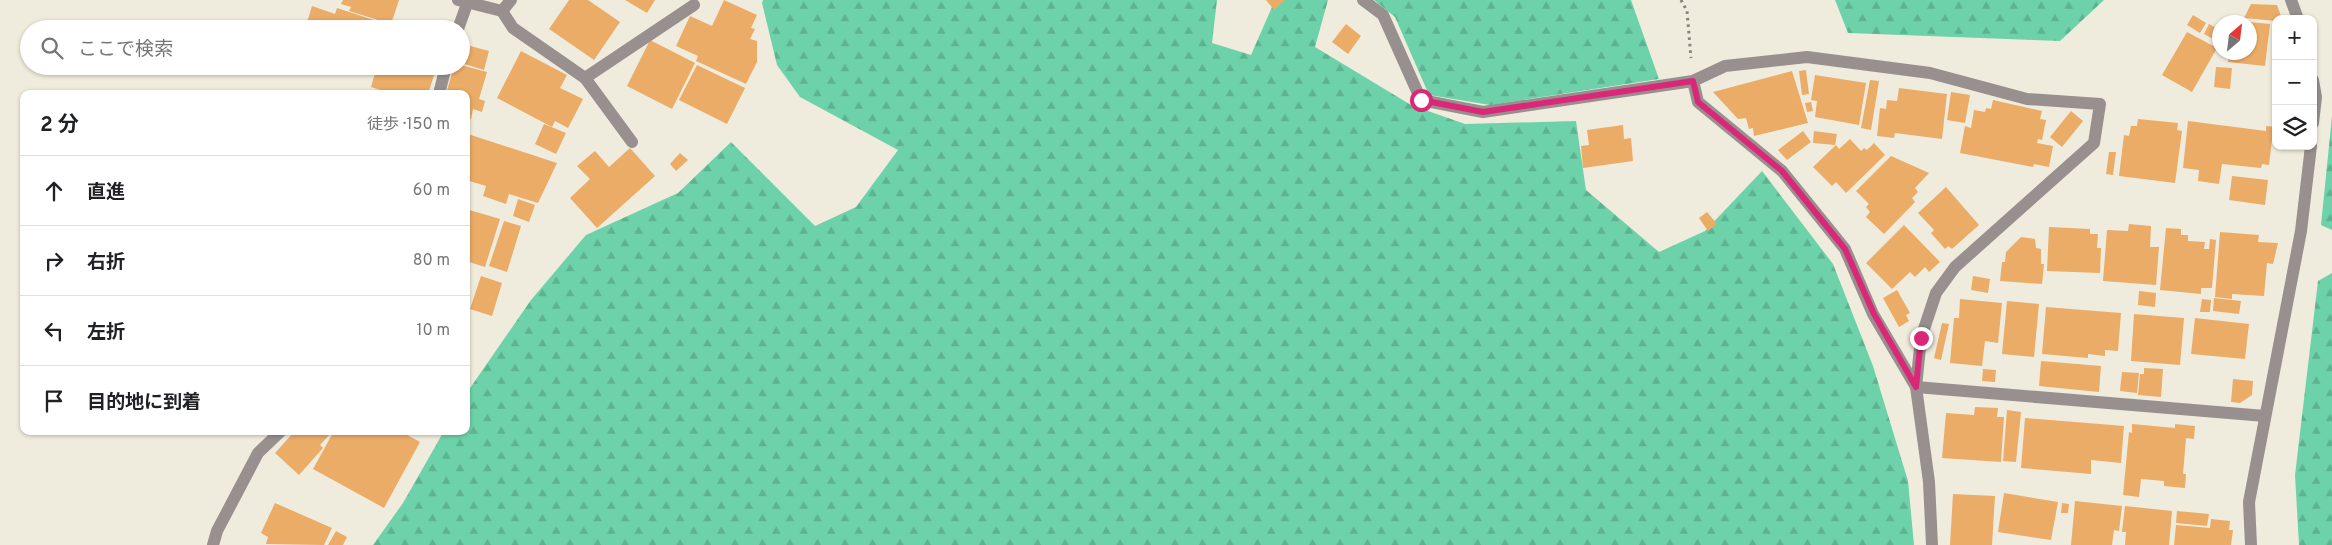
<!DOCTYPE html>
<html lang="ja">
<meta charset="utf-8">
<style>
body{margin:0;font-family:Overpass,"Noto Sans JP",sans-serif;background:#f2f2f2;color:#202124}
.controls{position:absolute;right:15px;top:15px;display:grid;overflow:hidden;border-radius:10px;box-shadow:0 1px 4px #0004}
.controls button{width:45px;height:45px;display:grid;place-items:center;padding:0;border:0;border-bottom:1px solid #e0e0e0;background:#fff;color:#202124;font:25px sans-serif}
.compass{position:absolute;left:2212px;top:15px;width:45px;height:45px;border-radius:50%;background:#fff;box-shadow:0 1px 4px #0004;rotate:28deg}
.stop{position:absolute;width:15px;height:15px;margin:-11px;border:4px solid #db2777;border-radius:50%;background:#fff}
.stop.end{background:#db2777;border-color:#fff;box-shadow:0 1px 5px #0008}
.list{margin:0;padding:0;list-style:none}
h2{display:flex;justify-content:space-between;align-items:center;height:65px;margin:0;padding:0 20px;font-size:21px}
h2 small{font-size:16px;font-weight:400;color:#757577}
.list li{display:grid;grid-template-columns:32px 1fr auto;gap:15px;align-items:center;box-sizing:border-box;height:70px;padding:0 20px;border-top:1px solid #e0e0e0}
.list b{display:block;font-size:19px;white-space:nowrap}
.list em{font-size:16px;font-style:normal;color:#757577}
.icon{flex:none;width:28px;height:28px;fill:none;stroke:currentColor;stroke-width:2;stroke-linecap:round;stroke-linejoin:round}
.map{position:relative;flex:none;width:2332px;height:545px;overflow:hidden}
.search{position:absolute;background:#fff;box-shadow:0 1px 4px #0004;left:20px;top:20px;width:450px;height:55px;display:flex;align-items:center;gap:12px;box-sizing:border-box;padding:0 18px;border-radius:28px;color:#757577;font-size:19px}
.panel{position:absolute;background:#fff;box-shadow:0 1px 4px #0004;left:20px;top:90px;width:450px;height:345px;border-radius:10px}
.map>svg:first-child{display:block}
.forest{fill:url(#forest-firs)}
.building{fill:#eaac67}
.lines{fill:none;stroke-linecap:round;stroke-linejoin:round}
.path{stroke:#838076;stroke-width:3;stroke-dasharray:2.5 4;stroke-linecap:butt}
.minor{stroke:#97908f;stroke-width:12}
.route{stroke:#db2777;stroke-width:6}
</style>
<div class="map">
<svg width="2332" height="545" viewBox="0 0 2332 545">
<defs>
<pattern id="forest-firs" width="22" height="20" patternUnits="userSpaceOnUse" patternTransform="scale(1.25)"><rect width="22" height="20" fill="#6dd2a9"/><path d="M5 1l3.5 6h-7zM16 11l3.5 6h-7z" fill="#5db390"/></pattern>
</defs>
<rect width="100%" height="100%" fill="#f0ecdd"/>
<g class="forest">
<path d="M763,0h454l-5,43 39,12 24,-55h53l-13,47 96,58 54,19 111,-3 10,69 73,62 46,-21 57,-60 71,93 40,102 35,115 6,64h-1541l30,-42 41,-72h22v-37l65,-94 55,-65 92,-42 53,-51 84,84 41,-19 42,-57 -98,-53 -23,-32 -15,-62z"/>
<path d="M1374,0h257l28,79 -169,26 -61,-10 -34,-78z"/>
<path d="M1835,0h269l-44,41 -212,-8z"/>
<path d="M2332,116v114l-11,-5z"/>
<path d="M2332,273v272h-33l-4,-70 23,-194z"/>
</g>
<g class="building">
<path d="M343,0h56l-8,24 -42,-13 2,-4 -10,-3z"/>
<path d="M569,0h19l32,22 -26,38 -45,-31z"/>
<path d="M625,0h30l-8,13z"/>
<path d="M724,0l33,15 -6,13 4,1 -5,10 7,2v21l-11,22 -50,-23 2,-5 -22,-10 14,-30 22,10z"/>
<path d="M1266,0h19l-11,10z"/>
<path d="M2251,4l26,1 5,14h-6v2l-32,-3z"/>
<path d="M312,6l23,8 2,-6 49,16 -1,5h-80z"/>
<path d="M2193,15l13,8 -6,10 -13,-8z"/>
<path d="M2250,22l20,2 -5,42 -37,-4 1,-10h21z"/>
<path d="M1346,24l15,12 -13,18 -16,-12z"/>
<path d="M2209,24l11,6 -3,11 -13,-7z"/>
<path d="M2187,32l30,16 -25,44 -30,-17z"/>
<path d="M650,40l45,23 -23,46 -45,-23z"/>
<path d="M463,44l26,7 -5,19 -23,-7z"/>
<path d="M521,51l46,24 -7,13 23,11 -15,29 -13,-7 -3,6 -55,-29z"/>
<path d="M461,65l26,7 -8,27 6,2 -3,11 -9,-3 -2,10 -5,-1v-24h-20l8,-28z"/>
<path d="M697,65l48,23 -18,36 -48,-24z"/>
<path d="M345,66h24l-3,7z"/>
<path d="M377,66h60l-9,28h-36l-21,-7z"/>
<path d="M2216,67l16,1 -2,21 -16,-2z"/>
<path d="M1806,70l3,24 -7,1 -3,-24z"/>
<path d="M1792,71l16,52 -54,13 -1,-8 -4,1 -3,-11 -8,1 -25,-27z"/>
<path d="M1815,75l51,8 -7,42 -44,-8 2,-16 -6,-1z"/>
<path d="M1870,80l9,1 -8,49 -10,-2z"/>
<path d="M1899,88l48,6 -5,45 -47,-6 -1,5 -17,-2 3,-28 6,1 1,-9 10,1z"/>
<path d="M1951,92l19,3 -5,28 -18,-3z"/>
<path d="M1993,100l49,11 -2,8 6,1 -4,20 -4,-1 -1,4 16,3 -4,21 -15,-3 -1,3 -73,-14 5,-27 6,2 3,-18 11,2 1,-4 5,1z"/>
<path d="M1811,102l2,9 -6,1 -2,-9z"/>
<path d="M2071,111l12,10 -21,26 -12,-10z"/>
<path d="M2138,119l40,4 -1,7 5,1 -7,52 -56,-7 5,-41 5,1 2,-10h6z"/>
<path d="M2188,121l78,10v-5l10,1v13h-4l-3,25 -7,-1 -1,4 -39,-4 -3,20 -21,-3 1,-11 -16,-2z"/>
<path d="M544,124l22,9 -10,21 -21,-10z"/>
<path d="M1623,125l1,14 7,-1 2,23 -50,7 -2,-22 8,-1 -2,-15z"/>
<path d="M1803,131l8,11 -24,18 -9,-10z"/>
<path d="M1814,131l23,3 -2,11 -22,-2z"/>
<path d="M468,134l89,29 -19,40 -29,-9 -3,10 -23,-8 3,-10 -20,-6v-38z"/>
<path d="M1850,139l11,12 3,-3 3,2 7,-7 11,12 -39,38 -10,-11 -4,4 -19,-19 23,-22 3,4z"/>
<path d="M630,148l25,28 -58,52 -27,-30 20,-19 -13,-13 18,-15 14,16z"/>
<path d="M2109,152h7l-3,23 -7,-1z"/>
<path d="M680,153l8,7 -12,11 -6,-7z"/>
<path d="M1891,156l38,17 -14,15 3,4 -6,6 3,4 -31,32 -18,-17 4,-5 -4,-5 3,-3 -13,-13z"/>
<path d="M2232,176l36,4 -3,25 -36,-5z"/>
<path d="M1946,187l33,38 -27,24 -4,-3 -3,3 -14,-16 3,-3 -16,-17z"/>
<path d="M518,199l17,6 -6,17 -16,-6z"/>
<path d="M466,209l34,10 -15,48 -19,-6z"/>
<path d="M1707,212l10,12 -9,7 -9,-13z"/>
<path d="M504,221l17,5 -14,46 -18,-6z"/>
<path d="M2129,224l22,2 -1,21h9l-3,38 -53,-4 4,-51 21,1z"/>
<path d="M1904,225l36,37 -11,10 -4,-5 -10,10 -5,-5 -18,17 -26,-26z"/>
<path d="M2049,227l41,2v5h8l-1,14h4l-1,25 -53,-2z"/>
<path d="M2166,228l15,1v6h7v6l17,1 -1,7h5l1,-10 6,1 -4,48h-11v6l-41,-4z"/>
<path d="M2220,232l39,3 -1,7 20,1 -5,21 -6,-1 -3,33 -32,-2v5l-17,-2z"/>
<path d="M2021,237l14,2 1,9 5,1v15h3l-2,20 -42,-3 2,-19h3l1,-10z"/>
<path d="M481,276l21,7 -10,33 -22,-7z"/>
<path d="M1973,276l17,3 -2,14 -17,-3z"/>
<path d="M1897,290l13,23 -4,2 3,6 -10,6 -16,-29z"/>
<path d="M2139,291l17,2 -1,14 -17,-2z"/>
<path d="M2214,298l27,3 -2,13 -26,-3z"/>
<path d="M1960,299l42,4 -4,40 -13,-2 -3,25 -32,-3 4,-45h5z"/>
<path d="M2202,299l9,1 -1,12h-10z"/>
<path d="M2007,301l32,3 -5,53 -32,-3z"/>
<path d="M2046,307l75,6 -3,38 -13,-1v6l-17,-2v4l-46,-4z"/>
<path d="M2134,314l50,4 -4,47 -49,-4z"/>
<path d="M2195,318l54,6 -4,35 -54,-5z"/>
<path d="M1942,323l7,1 -8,36 -7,-2z"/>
<path d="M2041,361l60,5 -2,26 -60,-6z"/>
<path d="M2144,368l19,1 -2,28 -23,-2 2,-21h4z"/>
<path d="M1983,369l13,1 -1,12 -13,-1z"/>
<path d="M2122,372l17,1 -2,20 -17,-2z"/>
<path d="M2233,379l20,2 -1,14 -12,8 -9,-1z"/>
<path d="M1975,407l23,1 -1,9h7l-3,45 -59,-4 4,-45 28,2z"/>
<path d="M2007,410l14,2 -5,50 -13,-1z"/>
<path d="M2025,418l99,8 -3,37 -30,-3v14l-70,-6z"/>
<path d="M2132,424l43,4v-4l20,2 -1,13 -8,-1 -3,36h3l-1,14 -21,-2v-5l-23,-2 -2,18 -16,-2 6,-63 3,1z"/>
<path d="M295,431h38l-13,14 3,3 -24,27 -24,-22z"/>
<path d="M334,431h66l20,11 -36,66 -71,-39z"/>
<path d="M2004,493l54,9 -7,38 -53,-8z"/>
<path d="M1953,494l42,2 -3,49h-42z"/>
<path d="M2075,501l47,5 -3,25 -5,-1 -2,15h-41z"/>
<path d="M275,503l57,25 -8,17 -58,-1 2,-7 -7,-4z"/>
<path d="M2062,503l7,1 -1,9h-7z"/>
<path d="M2125,506l47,5 -3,34h-44l1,-13h-4z"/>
<path d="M2177,511l32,3 -2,12 -31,-3z"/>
<path d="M2211,519l19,2 -1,9h4l-2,15h-57l2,-20 34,3z"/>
<path d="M336,531l11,6 -4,8h-15z"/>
</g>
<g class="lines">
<path class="path" d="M1681,0l6,11 4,47"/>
<g class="minor">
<path d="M458,0l44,11 9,-11"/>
<path d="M1363,0l20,15 38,85 62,12 210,-31 32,-15 82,-9 123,16 97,26 73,5 -6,39 -139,124 -19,26 -15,45 -5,49 13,95 3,63"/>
<path d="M2291,0l7,19"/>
<path d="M502,11l11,17 72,50 109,-73"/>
<path d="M458,29l9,-25"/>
<path d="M585,78l47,64"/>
<path d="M2313,80l3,17 -3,26"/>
<path d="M1693,81l5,21 84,69 63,78 28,65 43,73 349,29"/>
<path d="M439,94l7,-28"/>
<path d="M213,545l4,-14 41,-78 23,-22"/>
<path d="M2251,545l-2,-43 52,-271 10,-85"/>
</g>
</g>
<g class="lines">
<path class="route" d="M1421,100l62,12 210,-31 5,21 84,69 63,78 29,65 42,73 5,-49"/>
</g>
</svg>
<div class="controls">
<button>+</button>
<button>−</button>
<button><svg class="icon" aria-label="layers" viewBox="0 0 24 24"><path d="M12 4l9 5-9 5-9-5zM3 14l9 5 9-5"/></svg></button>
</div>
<svg class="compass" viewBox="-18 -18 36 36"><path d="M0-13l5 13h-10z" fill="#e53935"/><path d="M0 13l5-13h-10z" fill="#757577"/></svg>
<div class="stop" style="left:1421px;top:100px"></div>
<div class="stop end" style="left:1921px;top:338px"></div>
<div class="search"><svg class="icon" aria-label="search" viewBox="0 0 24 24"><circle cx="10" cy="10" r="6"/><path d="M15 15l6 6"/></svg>ここで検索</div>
<section class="panel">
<h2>2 分<small>徒歩 · 150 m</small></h2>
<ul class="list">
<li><svg class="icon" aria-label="ahead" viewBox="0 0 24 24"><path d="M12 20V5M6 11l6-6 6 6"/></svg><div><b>直進</b></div><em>60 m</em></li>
<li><svg class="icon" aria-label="right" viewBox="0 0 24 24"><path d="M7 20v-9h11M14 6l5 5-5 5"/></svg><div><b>右折</b></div><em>80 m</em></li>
<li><svg class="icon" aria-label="left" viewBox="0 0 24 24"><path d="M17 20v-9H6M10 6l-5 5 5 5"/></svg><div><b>左折</b></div><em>10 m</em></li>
<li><svg class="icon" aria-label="arrive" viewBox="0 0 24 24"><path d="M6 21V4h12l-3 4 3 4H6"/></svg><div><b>目的地に到着</b></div></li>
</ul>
</section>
</div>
